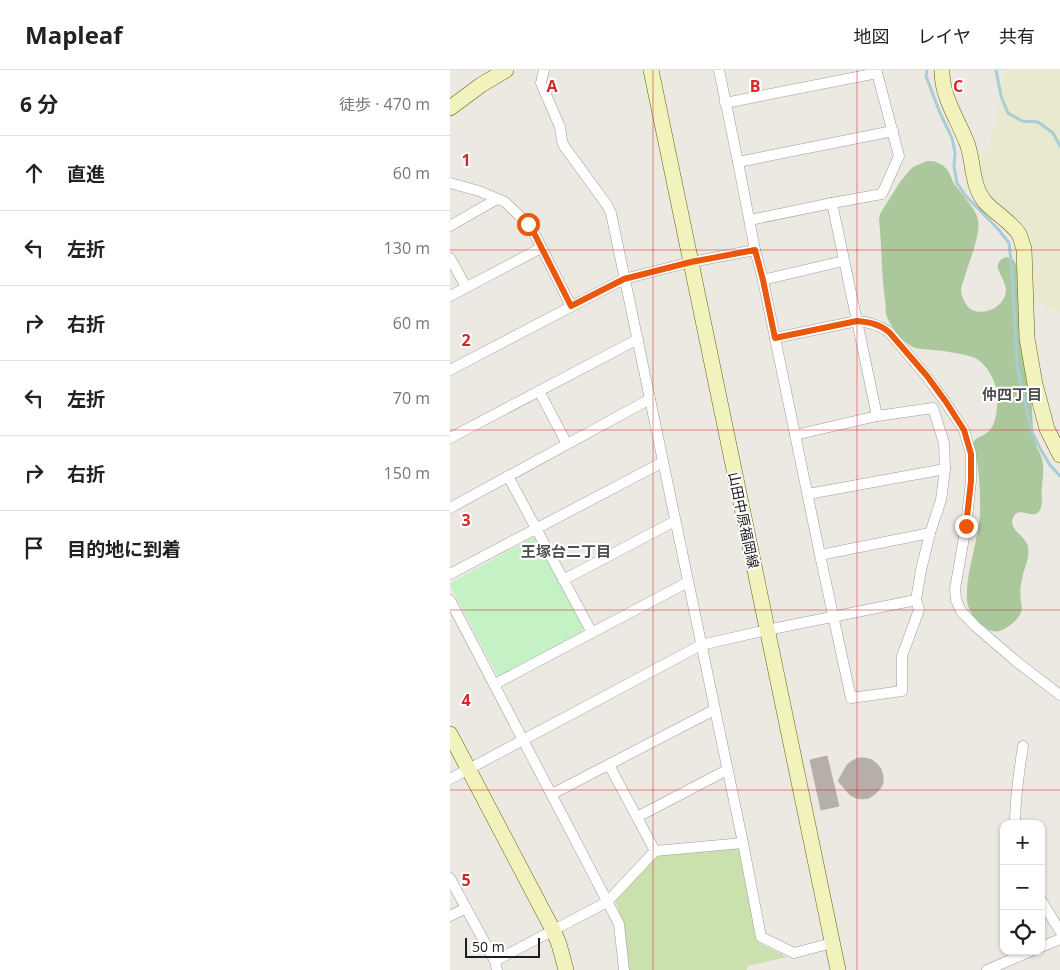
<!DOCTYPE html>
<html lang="ja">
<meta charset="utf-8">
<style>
body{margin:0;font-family:"Open Sans","Noto Sans JP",sans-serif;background:#f2f2f2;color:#222}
.controls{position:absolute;right:15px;bottom:15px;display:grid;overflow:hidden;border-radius:10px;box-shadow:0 1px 4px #0004}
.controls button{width:45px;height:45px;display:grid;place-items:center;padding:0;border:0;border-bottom:1px solid #e0e0e0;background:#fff;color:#222;font:25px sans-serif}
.scale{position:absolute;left:15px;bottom:12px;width:75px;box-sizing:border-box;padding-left:5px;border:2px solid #1c1c1c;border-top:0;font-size:14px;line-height:18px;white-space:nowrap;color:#1c1c1c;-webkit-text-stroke:4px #fff;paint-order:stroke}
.stop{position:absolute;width:15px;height:15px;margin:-11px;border:4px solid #ea580c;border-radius:50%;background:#fff}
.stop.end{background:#ea580c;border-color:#fff;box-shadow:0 1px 5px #0008}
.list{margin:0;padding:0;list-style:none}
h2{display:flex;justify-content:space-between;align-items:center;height:65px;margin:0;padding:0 20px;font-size:21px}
h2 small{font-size:16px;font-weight:400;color:#767676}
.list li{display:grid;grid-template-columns:32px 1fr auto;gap:15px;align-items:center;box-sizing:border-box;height:75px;padding:0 20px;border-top:1px solid #e0e0e0}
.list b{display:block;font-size:19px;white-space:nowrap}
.list em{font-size:16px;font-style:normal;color:#767676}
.icon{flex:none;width:28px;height:28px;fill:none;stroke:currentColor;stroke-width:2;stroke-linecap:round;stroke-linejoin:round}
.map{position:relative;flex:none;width:610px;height:900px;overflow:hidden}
header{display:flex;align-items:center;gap:30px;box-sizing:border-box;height:70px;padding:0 25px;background:#fff;border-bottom:1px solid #e0e0e0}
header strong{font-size:24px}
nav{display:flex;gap:28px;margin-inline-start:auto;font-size:18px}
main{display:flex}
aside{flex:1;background:#fff}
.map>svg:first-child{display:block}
.farmland{fill:#e9e9d0}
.grass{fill:#cae1ae}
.forest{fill:#abc79c}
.park{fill:#c4f2c5}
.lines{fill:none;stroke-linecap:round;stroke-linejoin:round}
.stream{stroke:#a8cdd5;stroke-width:3}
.building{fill:#b5aea9;stroke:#bcafa7}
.street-casing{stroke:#9d9d9d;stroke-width:11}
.secondary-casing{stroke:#606611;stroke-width:16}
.street{stroke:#fff;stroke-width:10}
.secondary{stroke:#f1f2bc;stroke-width:15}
.route{stroke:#ea580c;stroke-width:6}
.grid{fill:none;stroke:#d62828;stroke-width:1;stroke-opacity:0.55}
.labels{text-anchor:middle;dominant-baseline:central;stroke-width:4;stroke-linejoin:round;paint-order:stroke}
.street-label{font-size:14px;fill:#1c1c1c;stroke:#fff}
.neighbourhood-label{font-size:15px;font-weight:bold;fill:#4f4f4f;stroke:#fff}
.grid-label{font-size:16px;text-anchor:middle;font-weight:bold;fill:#d62828;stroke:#fff;stroke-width:4;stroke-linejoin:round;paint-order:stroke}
</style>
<header>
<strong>Mapleaf</strong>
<nav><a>地図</a><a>レイヤ</a><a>共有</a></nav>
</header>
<main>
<aside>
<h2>6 分<small>徒歩 · 470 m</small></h2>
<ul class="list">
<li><svg class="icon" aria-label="ahead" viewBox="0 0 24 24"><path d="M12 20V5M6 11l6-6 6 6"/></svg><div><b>直進</b></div><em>60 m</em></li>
<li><svg class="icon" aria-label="left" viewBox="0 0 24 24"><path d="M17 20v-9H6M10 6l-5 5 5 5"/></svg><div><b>左折</b></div><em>130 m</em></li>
<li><svg class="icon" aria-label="right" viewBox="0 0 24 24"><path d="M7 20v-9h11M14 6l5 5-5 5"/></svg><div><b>右折</b></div><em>60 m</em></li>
<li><svg class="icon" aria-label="left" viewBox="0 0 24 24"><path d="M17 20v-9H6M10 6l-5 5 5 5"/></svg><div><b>左折</b></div><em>70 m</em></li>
<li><svg class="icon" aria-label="right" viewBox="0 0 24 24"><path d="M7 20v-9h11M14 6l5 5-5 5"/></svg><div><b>右折</b></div><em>150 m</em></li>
<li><svg class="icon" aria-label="arrive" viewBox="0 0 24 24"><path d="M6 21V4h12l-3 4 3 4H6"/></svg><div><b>目的地に到着</b></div></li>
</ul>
</aside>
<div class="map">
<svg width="610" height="900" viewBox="0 0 610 900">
<rect width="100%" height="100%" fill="#ece9e3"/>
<path class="farmland" d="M554,0h56v244l-27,-16 -3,-64 -44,-41 -10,-38 13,-7 7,-29z"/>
<path class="grass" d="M289,776l20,97 28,14 -40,9v4h-118l-5,-43 -9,-27 39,-44z"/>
<path class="forest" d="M477,91c13,-1 22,7 26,21 6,9 24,28 25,38 3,14 -9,42 -13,56 -1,4 -4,10 -4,15 1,7 5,16 11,19 14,6 34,-4 34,-21 -1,-7 -6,-14 -8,-21 -1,-6 3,-9 8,-11l7,2c10,15 4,37 6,55 2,25 8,49 12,74 1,14 1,28 2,41 1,6 2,13 4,19 3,5 6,11 6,17 1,8 -1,16 -1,23 -1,5 0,10 0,14 -3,25 -21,2 -28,14 -8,14 13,20 14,31 2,12 -4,21 -6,32 -2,7 -2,16 -1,23 0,5 2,4 0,10 -3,9 -19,22 -29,19 -2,0 -7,-4 -8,-5 -9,-6 -16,-15 -17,-26 -2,-31 15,-66 13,-97 0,-16 -1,-32 -4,-47 -1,-4 -4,-10 -3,-13 3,-7 11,-7 15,-11 9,-7 10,-29 9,-40 -2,-12 -11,-29 -22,-34 -9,-4 -31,-7 -41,-8 -8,-1 -16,0 -23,-4 -9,-5 -20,-19 -24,-29 -2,-5 -1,-12 -2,-18 -4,-26 -3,-53 -6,-79l1,-6 20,-32 9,-11 4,-4z"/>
<path class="park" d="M82,468h5l47,89 -3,6 -81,42h-3l-47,-90 1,-2z"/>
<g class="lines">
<g class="stream">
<path d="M477,0l-1,6 14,37 12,25 3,15 -1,14 3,16 8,12 33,34 11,14 3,27 5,95 9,42 6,25 9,18 9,15 10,11"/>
<path d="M546,0l5,26 7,17 14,8 16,1 15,11 7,13"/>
</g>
</g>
<g class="building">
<path d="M377,686l12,50 -18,4 -11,-50z"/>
<path d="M408,688h7l7,2 5,4 4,5 2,7v7l-3,6 -5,5 -6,4 -6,1 -7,-1 -6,-3 -12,-14 9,-16 5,-4z"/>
</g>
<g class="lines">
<g class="street-casing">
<g id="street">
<path d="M94,0l-3,13 19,44 2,14 2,5 43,59 4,8 132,630 18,94 33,16 38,-10"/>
<path d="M269,0l19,92 17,88 8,30 57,275 31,143 51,-7v-35l17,-46 -3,-10 5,-30 9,-37 11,-33 4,-31 -1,-26 -11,-35 -56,8"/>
<path d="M275,33l152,-30"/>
<path d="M288,92l155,-31"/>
<path d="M0,113l29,8 26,11 23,22 4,5 39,77"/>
<path d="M300,150l82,-17"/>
<path d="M0,156l47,-27"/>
<path d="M0,188l16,29"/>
<path d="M313,210l80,-19"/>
<path d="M0,226l91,-48"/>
<path d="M325,268l82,-17c12,1 22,4 32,11l38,45 19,26 18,27 7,24v27l-5,45 -11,63 1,11 5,11 14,15 42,36 43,33"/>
<path d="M0,300l174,-91 67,-17 64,-12"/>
<path d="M89,321l28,53"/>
<path d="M345,365l82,-19 -45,-213 50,-9 17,-38 -22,-83 -4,-3"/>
<path d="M0,368l188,-99"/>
<path d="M58,406l84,157"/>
<path d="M358,424l137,-25"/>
<path d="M0,438l200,-109"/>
<path d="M370,485l110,-22"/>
<path d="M0,504l213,-112"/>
<path d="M113,510l112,-59"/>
<path d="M0,530l169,324 5,46"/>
<path d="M45,614l193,-102"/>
<path d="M159,695l46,86 88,-8"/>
<path d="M0,709l251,-134 66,-15 149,-30"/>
<path d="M102,724l162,-84"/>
<path d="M187,747l90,-47"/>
<path d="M565,754c0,-27 4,-52 8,-78"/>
<path d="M0,808l16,30"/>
<path d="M591,830l19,31"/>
<path d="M0,846l16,-8 29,53 2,9"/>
<path d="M591,877l19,-8"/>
<path d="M45,891l112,-59 48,-51"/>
<path d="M537,900l44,-19"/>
</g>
</g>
<g class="secondary-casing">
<g id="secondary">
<path d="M201,0l187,900"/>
<path d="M492,0c-1,25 16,50 25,73 7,19 4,42 18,59 10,11 25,19 34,32 2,4 3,10 5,15l3,89 8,46 12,45 13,26"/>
<path d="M0,38l31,-23 25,-15"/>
<path d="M0,664l103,196 6,14 7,26"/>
</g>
</g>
<use href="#street" class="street"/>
<use href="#secondary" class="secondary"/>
</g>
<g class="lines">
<path class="route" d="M78,154l4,5 39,77 53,-27 67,-17 64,-12 8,30 12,58 82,-17c12,1 22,3 32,11l38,44 19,26 18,28 7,24v27l-5,45"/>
</g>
<path class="grid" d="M203,0v900M407,0v900M0,180h610M0,360h610M0,540h610M0,720h610"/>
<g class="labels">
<g class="street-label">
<text transform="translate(294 450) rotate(78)">山田中原福岡線</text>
</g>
<g class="neighbourhood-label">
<text x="562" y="324">仲四丁目</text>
<text x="116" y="481">王塚台二丁目</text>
</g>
</g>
<g class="grid-label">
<text x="102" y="22">A</text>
<text x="305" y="22">B</text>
<text x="508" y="22">C</text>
<text x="16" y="96">1</text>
<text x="16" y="276">2</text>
<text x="16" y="456">3</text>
<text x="16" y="636">4</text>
<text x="16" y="816">5</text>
</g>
</svg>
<div class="controls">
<button>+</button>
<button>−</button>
<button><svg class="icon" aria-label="locate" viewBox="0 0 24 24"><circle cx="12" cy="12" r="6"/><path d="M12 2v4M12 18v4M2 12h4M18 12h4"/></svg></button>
</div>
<div class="scale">50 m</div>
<div class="stop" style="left:78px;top:154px"></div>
<div class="stop end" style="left:516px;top:456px"></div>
</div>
</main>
